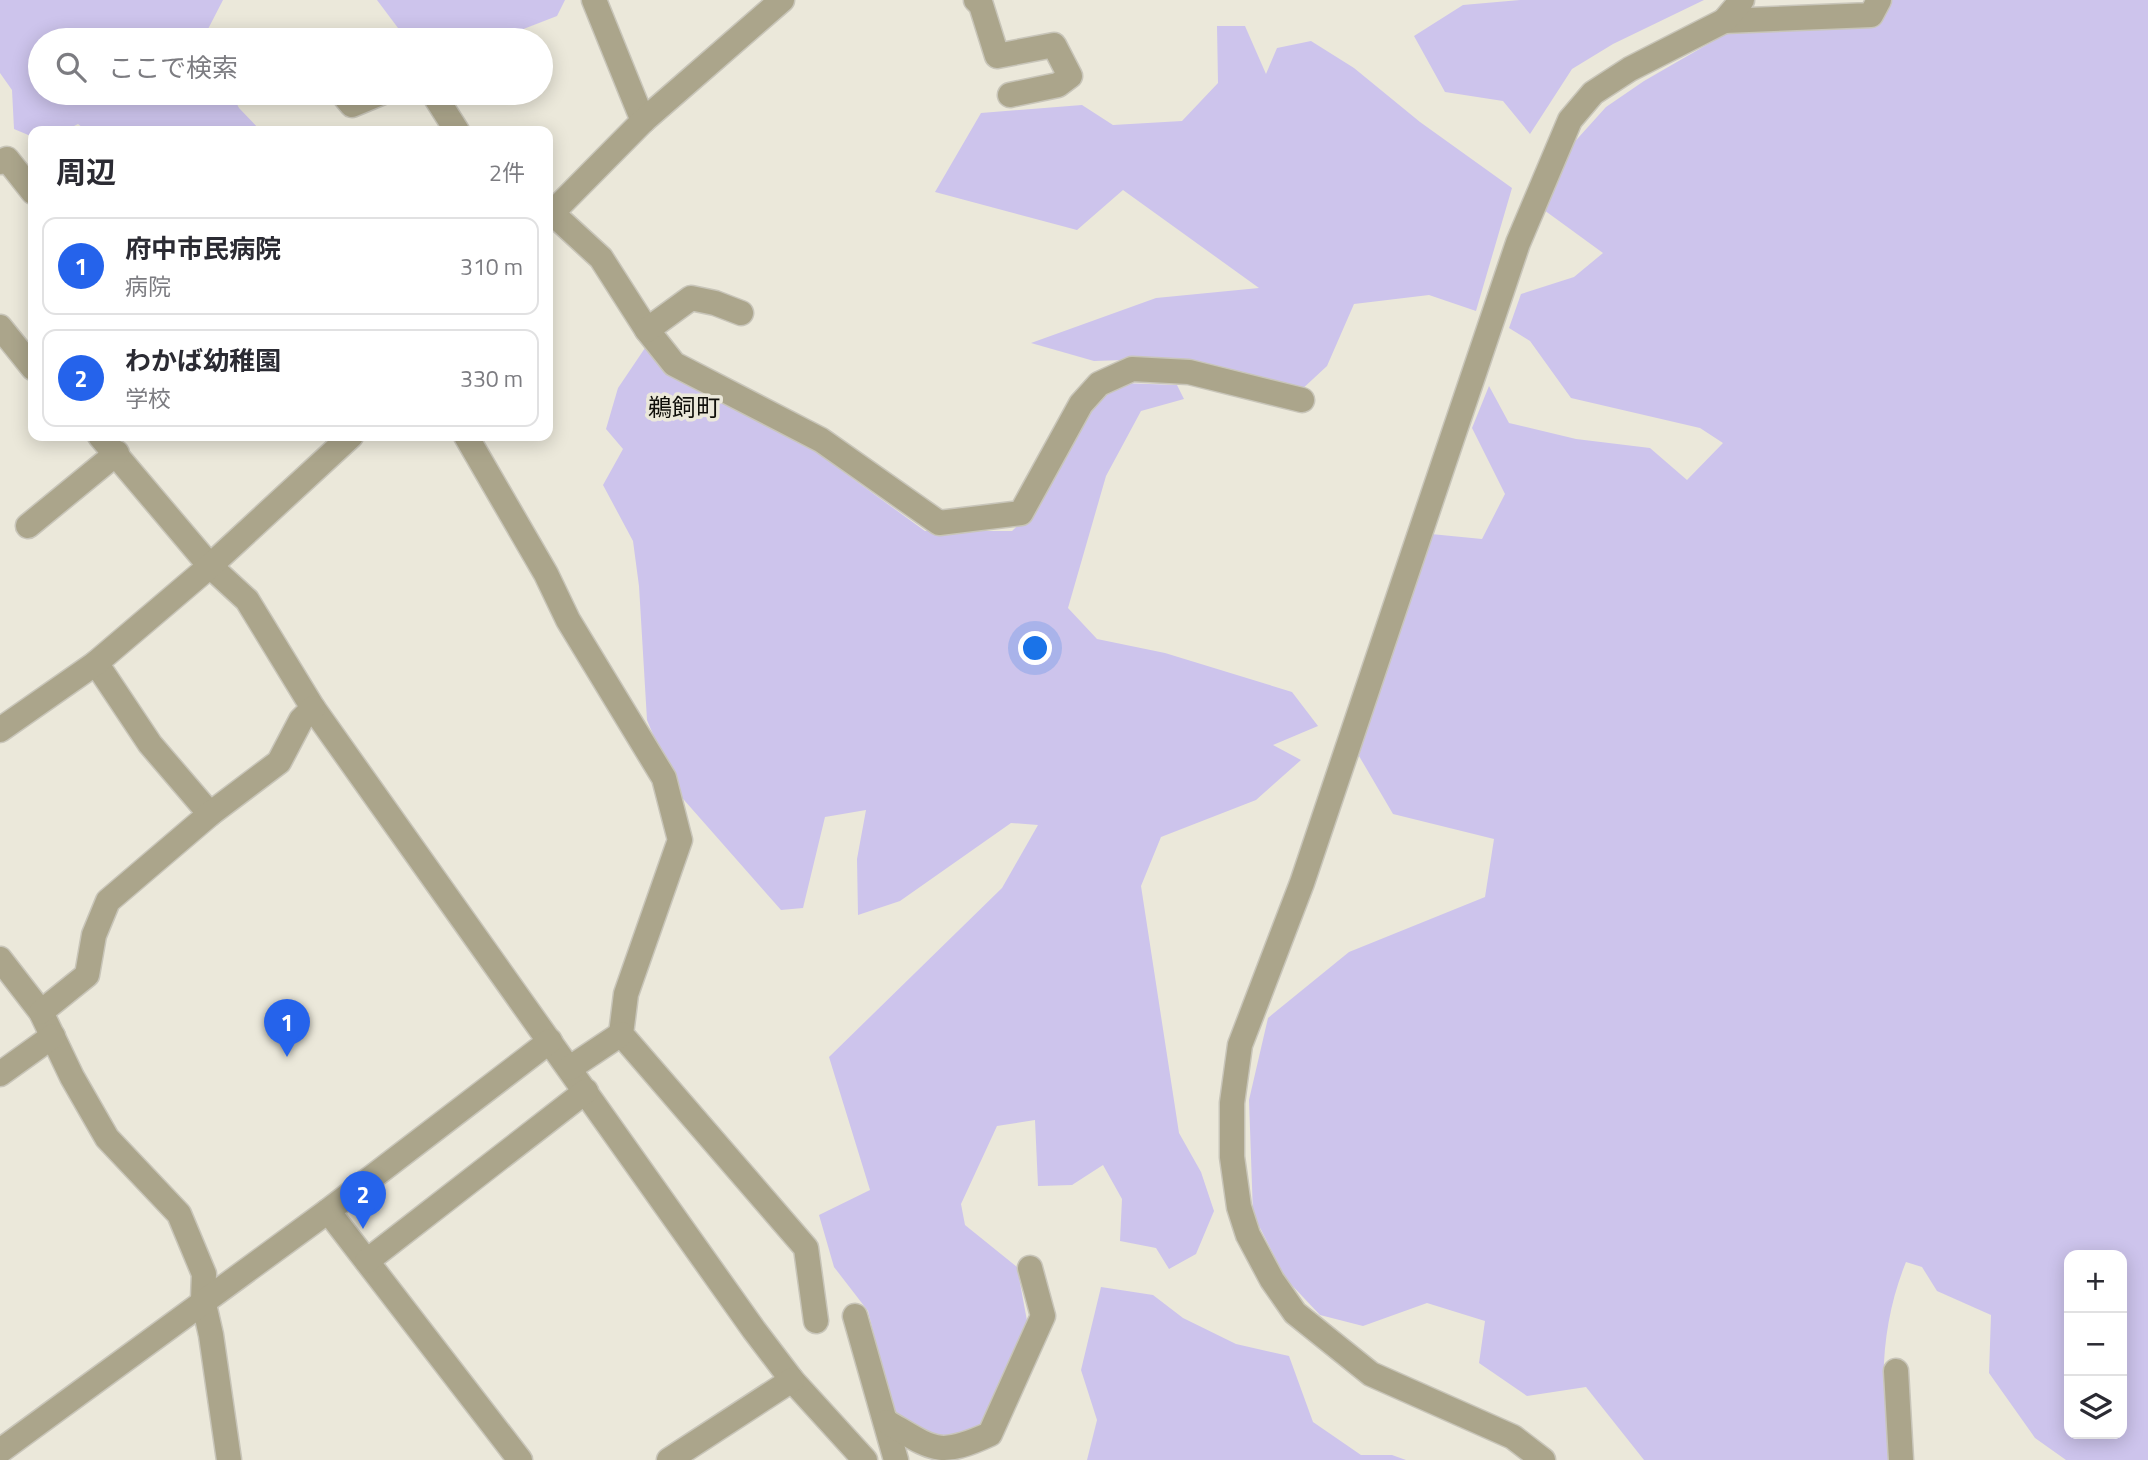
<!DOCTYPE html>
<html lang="ja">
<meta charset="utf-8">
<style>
body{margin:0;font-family:"Titillium Web","Noto Sans JP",sans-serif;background:#f2f2f3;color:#2b2b33}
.controls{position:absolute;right:21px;bottom:21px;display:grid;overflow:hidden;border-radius:14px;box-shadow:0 4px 18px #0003}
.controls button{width:63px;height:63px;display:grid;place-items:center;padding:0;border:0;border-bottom:2px solid #e1e1e2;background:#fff;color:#2b2b33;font:35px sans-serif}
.you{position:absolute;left:1036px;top:649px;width:24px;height:24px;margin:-18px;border:5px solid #fff;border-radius:50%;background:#1a73e8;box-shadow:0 0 0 10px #1a73e833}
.badge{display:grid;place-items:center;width:46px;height:46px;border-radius:50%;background:#2563eb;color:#fff;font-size:23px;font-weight:700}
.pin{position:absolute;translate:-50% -58px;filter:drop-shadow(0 2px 4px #0008)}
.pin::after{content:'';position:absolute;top:37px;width:24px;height:21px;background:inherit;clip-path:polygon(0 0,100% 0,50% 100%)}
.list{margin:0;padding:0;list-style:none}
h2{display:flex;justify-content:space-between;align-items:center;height:91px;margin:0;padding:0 28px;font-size:30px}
h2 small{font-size:23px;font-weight:400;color:#7c7c81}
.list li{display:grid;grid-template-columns:46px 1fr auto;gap:21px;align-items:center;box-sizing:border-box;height:98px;margin:0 14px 14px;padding:0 14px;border:2px solid #e1e1e2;border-radius:14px}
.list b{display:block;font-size:26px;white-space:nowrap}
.list p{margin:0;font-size:23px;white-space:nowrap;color:#7c7c81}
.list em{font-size:23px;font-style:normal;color:#7c7c81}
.icon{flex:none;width:38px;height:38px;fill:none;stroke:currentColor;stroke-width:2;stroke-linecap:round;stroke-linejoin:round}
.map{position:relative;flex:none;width:2148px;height:1460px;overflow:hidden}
.search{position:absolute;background:#fff;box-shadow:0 4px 18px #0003;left:28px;top:28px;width:525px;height:77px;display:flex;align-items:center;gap:18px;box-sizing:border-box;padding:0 24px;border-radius:38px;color:#7c7c81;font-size:26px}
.panel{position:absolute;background:#fff;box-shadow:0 4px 18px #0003;left:28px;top:126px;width:525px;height:315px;border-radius:14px}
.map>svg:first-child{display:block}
.green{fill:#cdc4ec;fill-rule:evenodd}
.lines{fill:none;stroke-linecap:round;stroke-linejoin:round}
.minor-casing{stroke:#c8c5b9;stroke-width:27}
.minor{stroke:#aba58b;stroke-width:24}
.labels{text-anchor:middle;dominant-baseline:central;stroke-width:7;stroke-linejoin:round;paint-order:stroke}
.quarter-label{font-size:24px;fill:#100f0a;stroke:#ebe8da}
</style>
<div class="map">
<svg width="2148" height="1460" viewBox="0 0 2148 1460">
<rect width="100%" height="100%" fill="#ebe8da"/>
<g class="green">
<path d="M0,0h223l-16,31 3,9h-170v53h191l8,15 22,23h-174l-9,-7 -14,7h-31v6l-19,-8 -2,-39 -12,-17z"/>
<path d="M377,0h188l-8,16 -54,21 -74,-2 -1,5h-21z"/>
<path d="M1520,0h184l-91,44 -41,25 -42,65 -27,-33 -58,-9 -31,-56 49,-31z"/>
<path d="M1887,0h261v1460h-82l-31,-22 -46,-65 2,-58 -54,-24 -15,-24 -16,-5c-16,39 -24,85 -22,127 2,24 7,48 5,71h-245l-58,-73 -59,9 -48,-33 6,-42 -58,-18 -64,23 -43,-11 -34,-36 -33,-65 -4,-114 19,-82 81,-66 136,-55 9,-58 -101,-25 -34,-58 29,-104 43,-118 51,5 23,-45 -33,-66 17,-42 20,37 67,16 74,9 37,32 36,-37 -23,-15 -129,-30 -41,-57 -21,-13 12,-34 53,-17 29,-24 -59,-43 25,-62 37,-41 38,-26 97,-56zM2069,1255h53v179h-53z"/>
<path d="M1217,26h28l21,48 11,-26 34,-7 43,27 66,54 92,66 -36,123 -47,-16 -75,9 -27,62 -28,26 -146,-33 -59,2 -63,-18 125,-45 103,-10 -136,-98 -46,40 -142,-38 46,-79 101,-8 31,20 69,-4 36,-38z"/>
<path d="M645,348l44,35 109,56 127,92h87l24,-23 54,-101 30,-24 57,2 7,14 -43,12 -35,65 -38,132 29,31 68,14 127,39 26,34 -45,19 28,15 -45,40 -95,37 -20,49 38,247 22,39 13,39 -18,43 -27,15 -13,-21 -36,-7 2,-42 -19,-34 -31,20 -34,1 -3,-66 -38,6 -36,78 4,21 52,42 11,59 -47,102c-40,16 -51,9 -87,-12l-26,-105 -34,-44 -15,-52 51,-25 -41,-133 173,-169 36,-63 -27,-2 -111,78 -42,14 -1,-56 9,-49 -41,7 -22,91 -22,2 -104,-118 -30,-72 -8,-134 -6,-45 -30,-56 20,-36 -17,-20 12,-41z"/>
<path d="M1101,1287l52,8 30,23 53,26 53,12 24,66 48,33h31l14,5h-319l10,-40 -16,-50z"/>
</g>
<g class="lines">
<g class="minor-casing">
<g id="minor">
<path d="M594,0l49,121"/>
<path d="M976,0l5,5 16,51 57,-11 16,31 -12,9 -48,10"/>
<path d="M1724,21l147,-6 8,-15"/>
<path d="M342,93l10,12 29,-12"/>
<path d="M433,93l24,38"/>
<path d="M0,162l7,-3 26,33"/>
<path d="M551,212l50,46 46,72 27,34 147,76 118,83 82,-10 60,-109 18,-20 33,-15 57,3 113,28"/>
<path d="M548,217l95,-96 139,-121"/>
<path d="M0,327l33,41"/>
<path d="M647,330l44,-32 24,5 26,10"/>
<path d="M100,436l110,130 37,34 66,108 441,622 38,50 73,80"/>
<path d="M466,436l80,138 22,46 96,158 16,62 -54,154 -5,40 185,214 10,73"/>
<path d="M28,526l89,-73"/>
<path d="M96,663l54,81 60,70"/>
<path d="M0,730l96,-67 114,-97 141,-130"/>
<path d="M0,959l41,53 31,65 35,61 72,76 25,60 -1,26 8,35 18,125"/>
<path d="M41,1012l46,-37 7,-40 14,-34 102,-87 69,-52 22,-42 12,-12"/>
<path d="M570,1068l51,-34"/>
<path d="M0,1074l53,-38"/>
<path d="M328,1211l192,249"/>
<path d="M367,1261l219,-170"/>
<path d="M855,1316l41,144"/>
<path d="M1896,1371l5,89"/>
<path d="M887,1422c46,27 51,36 103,12l53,-118 -13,-48"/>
<path d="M0,1451l328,-240 222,-170"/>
<path d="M669,1460l123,-80"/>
<path d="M1543,1460l-30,-23 -142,-63 -76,-61 -23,-33 -24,-45 -9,-28 -7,-50v-54l8,-58 62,-162 216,-640 52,-123 23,-27 37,-24 94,-48 18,-21"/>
</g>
</g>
<use href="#minor" class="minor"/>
</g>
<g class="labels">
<g class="quarter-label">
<text x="684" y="407">鵜飼町</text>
</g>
</g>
</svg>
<div class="controls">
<button>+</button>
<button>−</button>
<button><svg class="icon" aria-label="layers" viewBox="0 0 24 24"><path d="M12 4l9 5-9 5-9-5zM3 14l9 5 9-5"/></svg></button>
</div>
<div class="you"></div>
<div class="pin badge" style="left:287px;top:1057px">1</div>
<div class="pin badge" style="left:363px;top:1229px">2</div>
<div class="search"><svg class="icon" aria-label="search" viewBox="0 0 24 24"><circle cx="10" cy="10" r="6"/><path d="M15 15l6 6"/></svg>ここで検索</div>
<section class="panel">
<h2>周辺<small>2件</small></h2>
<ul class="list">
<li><span class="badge">1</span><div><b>府中市民病院</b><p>病院</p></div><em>310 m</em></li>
<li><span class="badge">2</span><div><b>わかば幼稚園</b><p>学校</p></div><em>330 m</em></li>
</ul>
</section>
</div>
